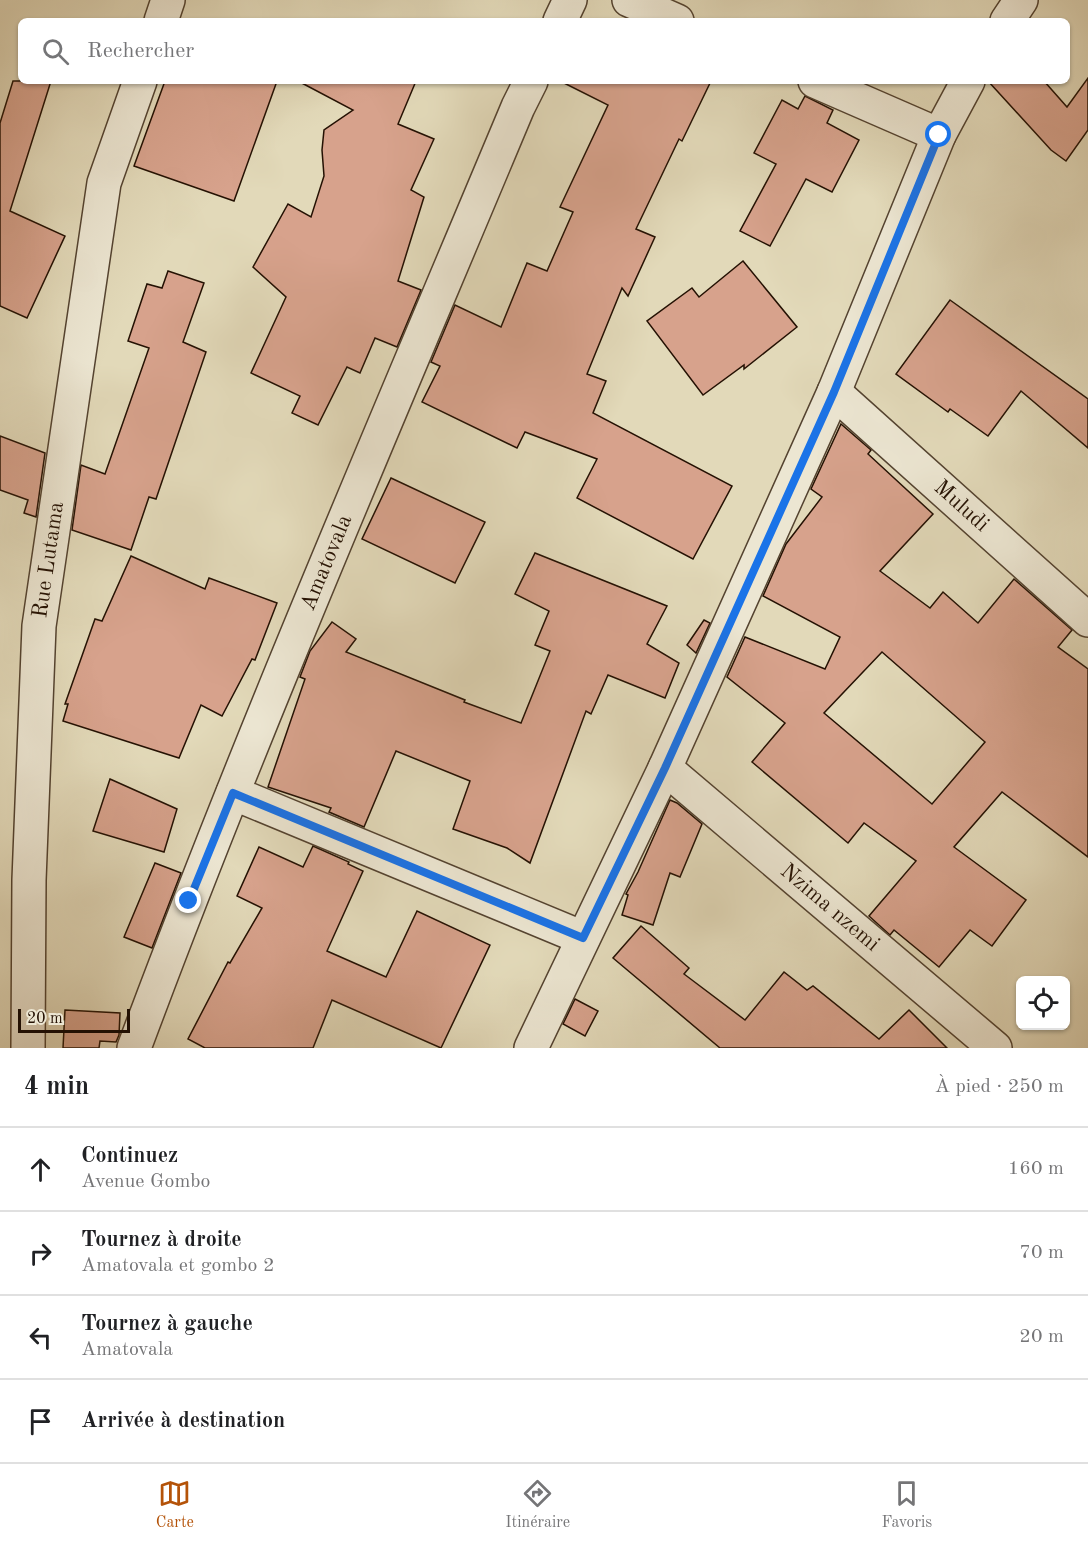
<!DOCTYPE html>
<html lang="fr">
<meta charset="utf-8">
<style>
body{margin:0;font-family:"Old Standard TT",serif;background:#f2f2f2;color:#202124}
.controls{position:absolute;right:18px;bottom:18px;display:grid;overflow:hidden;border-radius:9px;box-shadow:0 2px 4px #0004}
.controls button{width:54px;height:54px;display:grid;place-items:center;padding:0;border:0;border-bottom:2px solid #e0e0e0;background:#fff;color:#202124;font:30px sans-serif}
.scale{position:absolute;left:18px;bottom:15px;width:112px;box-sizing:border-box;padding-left:6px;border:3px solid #241103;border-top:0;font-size:16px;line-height:21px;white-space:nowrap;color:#241103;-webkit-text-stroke:4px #ece6d2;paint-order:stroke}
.stop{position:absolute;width:18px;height:18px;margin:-14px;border:4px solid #1a73e8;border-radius:50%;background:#fff}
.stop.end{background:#1a73e8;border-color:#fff;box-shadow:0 2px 6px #0008}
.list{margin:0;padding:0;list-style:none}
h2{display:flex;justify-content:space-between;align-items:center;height:78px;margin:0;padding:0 24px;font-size:26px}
h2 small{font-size:20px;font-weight:400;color:#757577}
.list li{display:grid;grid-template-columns:39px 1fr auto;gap:18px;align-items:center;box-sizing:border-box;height:84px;padding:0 24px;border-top:2px solid #e0e0e0}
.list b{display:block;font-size:22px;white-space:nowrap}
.list p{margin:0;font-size:20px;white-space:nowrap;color:#757577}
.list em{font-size:20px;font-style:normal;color:#757577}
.icon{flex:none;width:33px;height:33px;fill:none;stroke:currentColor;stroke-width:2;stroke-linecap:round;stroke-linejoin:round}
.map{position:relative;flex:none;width:1088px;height:1048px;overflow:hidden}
.search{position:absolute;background:#fff;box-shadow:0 2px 4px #0004;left:18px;right:18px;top:18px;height:66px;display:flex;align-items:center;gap:15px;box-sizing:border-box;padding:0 21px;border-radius:9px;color:#757577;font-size:22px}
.sheet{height:414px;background:#fff}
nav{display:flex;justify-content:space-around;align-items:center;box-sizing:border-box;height:84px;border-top:2px solid #e0e0e0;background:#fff;font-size:16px;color:#757577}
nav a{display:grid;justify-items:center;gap:3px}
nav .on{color:#b45309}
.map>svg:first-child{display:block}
.building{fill:#d7a28c;stroke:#241103;stroke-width:1.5;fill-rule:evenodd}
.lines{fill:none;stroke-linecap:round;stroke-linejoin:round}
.street-casing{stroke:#544330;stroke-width:36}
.street{stroke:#ece6d2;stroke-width:33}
.route{stroke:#1a73e8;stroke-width:8}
.labels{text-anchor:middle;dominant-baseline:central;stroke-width:6;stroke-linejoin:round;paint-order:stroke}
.street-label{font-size:22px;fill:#241103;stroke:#ece6d2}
</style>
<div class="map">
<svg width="1088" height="1048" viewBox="0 0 1088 1048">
<rect width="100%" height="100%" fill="#e2d9b9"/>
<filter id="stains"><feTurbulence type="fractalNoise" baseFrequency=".00333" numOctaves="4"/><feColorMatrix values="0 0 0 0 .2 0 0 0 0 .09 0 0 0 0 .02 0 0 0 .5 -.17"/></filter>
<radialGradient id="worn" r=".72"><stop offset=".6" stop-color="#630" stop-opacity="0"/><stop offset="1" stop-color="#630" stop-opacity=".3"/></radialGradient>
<g class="building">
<path d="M1088,78v52l-22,31 -15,-11 -63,-69h56l23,26z"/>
<path d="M13,81h38l-41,130 55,25 -38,82 -27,-12v-183z"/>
<path d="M165,81h112l-43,120 -100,-35z"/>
<path d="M298,81h118l-18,43 36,15 -23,51 13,7 -26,84 23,9 -24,57 -22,-9 -15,35 -13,-6 -29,58 -26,-12 8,-17 -49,-23 35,-76 -33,-30 35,-63 23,13 13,-41 -2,-26 2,-20 29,-20z"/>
<path d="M560,81h151l-29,60 -3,-2 -43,90 19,8 -27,59 -6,-8 -35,86 19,7 -13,32 139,73 -39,73 -116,-61 20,-39 -72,-27 -8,16 -95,-46 18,-36 -9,-4 24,-57 46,22 26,-64 20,8 26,-59 -13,-5 48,-102z"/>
<path d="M805,96l28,14 -6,13 32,17 -27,52 -26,-13 -36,67 -30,-15 36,-67 -22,-11 28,-53 16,9z"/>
<path d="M743,261l54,66 -53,42v-4l-41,30 -56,-74 45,-33 7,9z"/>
<path d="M168,271l36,12 -21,59 23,10 -50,147 -7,-2 -18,53 -59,-20 9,-65 24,9 44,-126 -21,-7 19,-57 15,4z"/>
<path d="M950,300l138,99v49l-67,-57 -33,45 -38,-27 -2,3 -52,-38z"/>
<path d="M841,424l30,26 -3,4 65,60 -53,57 50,37 13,-16 35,31 36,-44 58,51 -14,17 30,22v188l-86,-65 -48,55 72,53 -34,46 -22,-16 -31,37 -45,-37 -4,5 -21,-19 47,-55 -52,-38 -16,20 -96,-81 33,-39 -58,-46 18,-40 80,32 15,-32 -77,-41 23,-52 36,-47 -11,-8zM882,652l103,90 -53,62 -108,-91z"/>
<path d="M0,436l45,17 -9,64 -12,-4 4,-13 -28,-10z"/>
<path d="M391,478l94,44 -30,61 -93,-44z"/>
<path d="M535,553l132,53 -20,38 32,19 -14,35 -57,-23 -17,39 -5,-3 -56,152 -23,-15 -54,-19 17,-48 -74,-30 -32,76 -35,-15 2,-4 -63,-21 37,-108 -5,-2 10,-26 22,-29 24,17 -10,13 119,48 -1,2 57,21 29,-72 -15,-6 14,-34 -34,-17z"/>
<path d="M131,556l74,33 4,-11 68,25 -22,57 -3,-1 -30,57 -21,-11 -22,53 -116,-37 5,-17h-3l30,-85 7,2z"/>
<path d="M704,620l6,3 -14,30 -9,-8z"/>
<path d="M110,779l67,30 -13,43 -71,-21z"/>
<path d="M670,800l7,3 25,21 -22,53 -10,-4 -17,52 -31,-10 6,-20 -2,-1 12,-22z"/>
<path d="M313,846l36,16 -1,2 15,7 -36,80 59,26 31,-66 73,34 -49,103 -109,-48 -19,48h-108l-17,-9 40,-77 2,1 32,-55 -25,-12 22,-49 44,20z"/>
<path d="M155,863l26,10 -29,75 -28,-11z"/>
<path d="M641,926l48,42 -5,6 61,46 39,-48 23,18 6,-4 66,53 30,-29 38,38h-227l-107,-90z"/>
<path d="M575,999l23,12 -13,25 -22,-12z"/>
<path d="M65,1010l55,3 -1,22 -3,7 -16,-1 -1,7h-36z"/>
</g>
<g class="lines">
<g class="street-casing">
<g id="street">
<path d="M629,0l48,21"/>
<path d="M161,21l7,-21"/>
<path d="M560,21l10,-21"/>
<path d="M1007,21l14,-21"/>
<path d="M815,81l124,54"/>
<path id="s1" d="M834,392l254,228"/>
<path id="s2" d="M665,768l330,280"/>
<path d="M233,793l350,145"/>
<path id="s3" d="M28,1048l1,-168 10,-254 65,-443 36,-102"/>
<path id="s4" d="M134,1048c118,-317 253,-628 384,-941l13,-26"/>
<path d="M531,1048l134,-280 169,-376 105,-257 29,-54"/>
</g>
</g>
<use href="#street" class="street"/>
</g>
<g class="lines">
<path class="route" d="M189,901l44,-108 350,145 82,-170 169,-376 105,-257"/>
</g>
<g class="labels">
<g class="street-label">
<text stroke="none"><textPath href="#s1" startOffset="171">Muludi</textPath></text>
<text stroke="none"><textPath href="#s3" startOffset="489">Rue Lutama</textPath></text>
<text stroke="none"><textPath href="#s4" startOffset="522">Amatovala</textPath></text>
<text stroke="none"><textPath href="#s2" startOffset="216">Nzima nzemi</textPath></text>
</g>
</g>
<rect width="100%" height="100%" filter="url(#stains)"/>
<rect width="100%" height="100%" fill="url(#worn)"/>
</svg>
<div class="controls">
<button><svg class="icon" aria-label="locate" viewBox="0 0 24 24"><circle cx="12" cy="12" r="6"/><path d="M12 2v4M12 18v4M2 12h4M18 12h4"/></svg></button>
</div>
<div class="scale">20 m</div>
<div class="stop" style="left:939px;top:135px"></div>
<div class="stop end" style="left:189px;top:901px"></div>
<div class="search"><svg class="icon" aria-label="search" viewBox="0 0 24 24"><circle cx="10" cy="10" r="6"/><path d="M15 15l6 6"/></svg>Rechercher</div>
</div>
<section class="sheet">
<h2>4 min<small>À pied · 250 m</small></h2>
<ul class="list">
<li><svg class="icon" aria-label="ahead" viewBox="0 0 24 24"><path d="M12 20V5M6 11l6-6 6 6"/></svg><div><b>Continuez</b><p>Avenue Gombo</p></div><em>160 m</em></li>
<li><svg class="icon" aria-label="right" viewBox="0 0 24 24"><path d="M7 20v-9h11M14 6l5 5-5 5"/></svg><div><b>Tournez à droite</b><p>Amatovala et gombo 2</p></div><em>70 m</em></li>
<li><svg class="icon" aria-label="left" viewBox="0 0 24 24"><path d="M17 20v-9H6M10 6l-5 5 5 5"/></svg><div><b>Tournez à gauche</b><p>Amatovala</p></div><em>20 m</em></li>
<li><svg class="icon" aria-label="arrive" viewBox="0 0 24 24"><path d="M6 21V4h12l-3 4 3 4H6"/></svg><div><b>Arrivée à destination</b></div></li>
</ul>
</section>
<nav>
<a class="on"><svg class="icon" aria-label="map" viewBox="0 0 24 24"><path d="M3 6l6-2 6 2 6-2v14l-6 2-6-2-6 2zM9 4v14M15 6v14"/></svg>Carte</a>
<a><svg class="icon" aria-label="directions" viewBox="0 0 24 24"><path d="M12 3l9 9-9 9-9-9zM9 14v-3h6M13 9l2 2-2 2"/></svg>Itinéraire</a>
<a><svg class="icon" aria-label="saved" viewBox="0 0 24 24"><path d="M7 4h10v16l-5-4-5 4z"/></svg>Favoris</a>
</nav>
